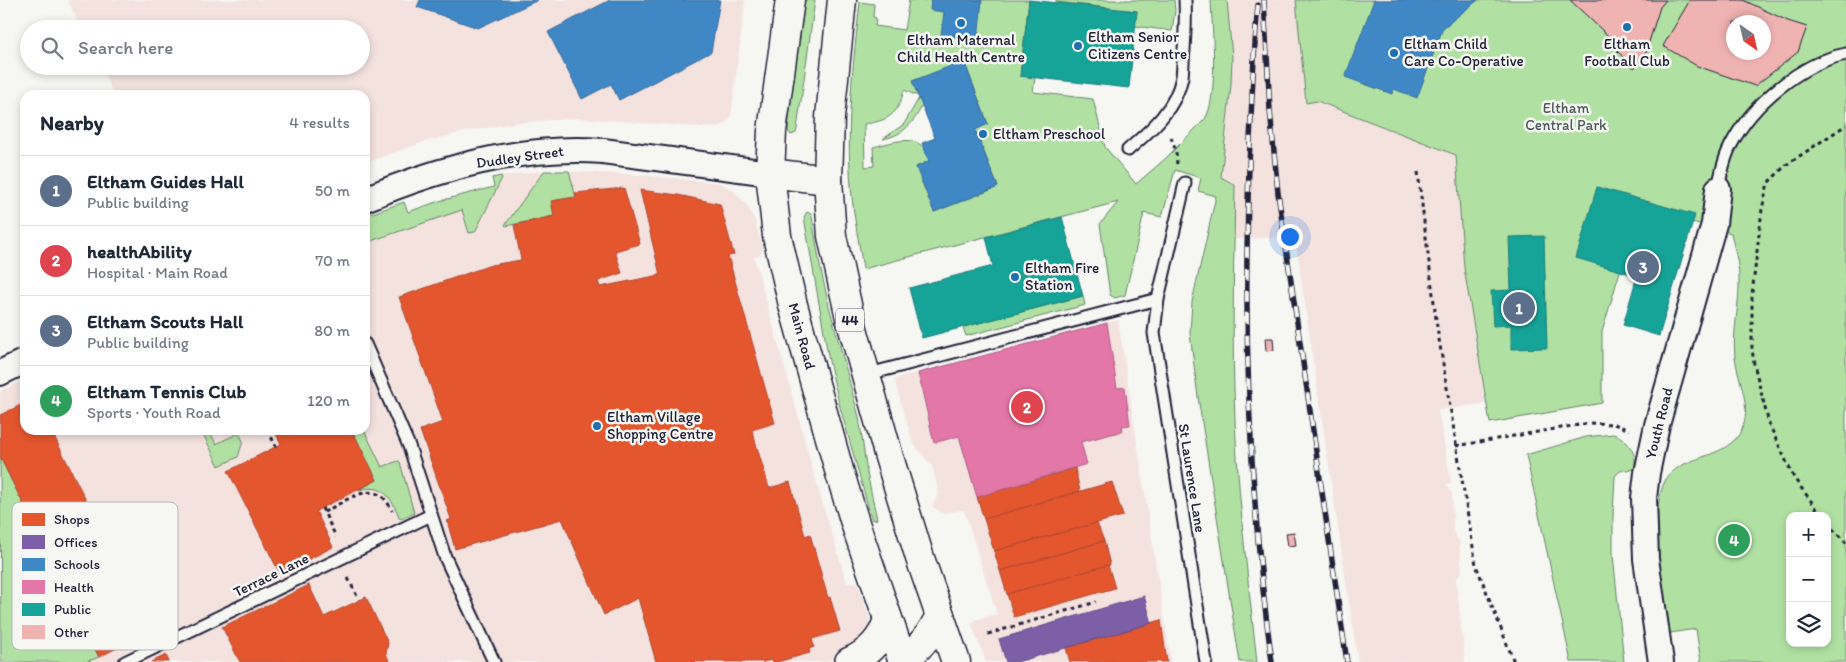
<!DOCTYPE html>
<meta charset="utf-8">
<style>
body{margin:0;font-family:Itim,sans-serif;background:#f2f2f3;color:#1f2937}
.controls{position:absolute;right:15px;bottom:15px;display:grid;overflow:hidden;border-radius:10px;box-shadow:0 2px 8px #0003}
.controls button{width:45px;height:45px;display:grid;place-items:center;padding:0;border:0;border-bottom:1px solid #e0e1e3;background:#fff;color:#1f2937;font:25px sans-serif}
.compass{position:absolute;left:1726px;top:15px;width:45px;height:45px;border-radius:50%;background:#fff;box-shadow:0 2px 8px #0003;rotate:146deg}
.you{position:absolute;left:1289px;top:236px;width:18px;height:18px;margin:-12px;border:4px solid #fff;border-radius:50%;background:#1a73e8;box-shadow:0 0 0 8px #1a73e833}
.badge{display:grid;place-items:center;width:32px;height:32px;border-radius:50%;background:#1f6fb2;color:#fff;font-size:16px;font-weight:700}
.pin{position:absolute;translate:-50% -50%;border:2px solid #fff;box-shadow:0 1px 5px #0006}
.list{margin:0;padding:0;list-style:none}
h2{display:flex;justify-content:space-between;align-items:center;height:65px;margin:0;padding:0 20px;font-size:21px}
h2 small{font-size:16px;font-weight:400;color:#747a83}
.list li{display:grid;grid-template-columns:32px 1fr auto;gap:15px;align-items:center;box-sizing:border-box;height:70px;padding:0 20px;border-top:1px solid #e0e1e3}
.list b{display:block;font-size:19px;white-space:nowrap}
.list p{margin:0;font-size:16px;white-space:nowrap;color:#747a83}
.list em{font-size:16px;font-style:normal;color:#747a83}
.icon{flex:none;width:28px;height:28px;fill:none;stroke:currentColor;stroke-width:2;stroke-linecap:round;stroke-linejoin:round}
.map{position:relative;flex:none;width:1846px;height:662px;overflow:hidden}
.search{position:absolute;background:#fff;box-shadow:0 2px 8px #0003;left:20px;top:20px;width:350px;height:55px;display:flex;align-items:center;gap:12px;box-sizing:border-box;padding:0 18px;border-radius:28px;color:#747a83;font-size:19px}
.panel{position:absolute;background:#fff;box-shadow:0 2px 8px #0003;left:20px;top:90px;width:350px;height:345px;border-radius:15px}
.map>svg:first-child{display:block}
.built{fill:#f4e2df}
.green{fill:#b0e1a2;stroke:#69826e;fill-rule:evenodd}
.shops{fill:#e4572e;stroke:#aa4732}
.offices{fill:#7b5ea7;stroke:#604c87}
.schools{fill:#3f88c5;stroke:#36699c}
.health{fill:#e377a8;stroke:#a95e87}
.public{fill:#17a398;stroke:#1a7c7c}
.building{fill:#efb3b2;stroke:#22223b;fill-rule:evenodd}
.lines{fill:none;stroke-linecap:round;stroke-linejoin:round}
.lane-casing{stroke:#22223b;stroke-width:15}
.street-casing{stroke:#22223b;stroke-width:28}
.secondary-casing{stroke:#22223b;stroke-width:31}
.primary-casing{stroke:#22223b;stroke-width:31}
.path{stroke:#22223b;stroke-width:3;stroke-dasharray:4 4;stroke-linecap:butt}
.lane{stroke:#f6f6f2;stroke-width:11}
.street{stroke:#f6f6f2;stroke-width:24}
.secondary{stroke:#f6f6f2;stroke-width:28}
.primary{stroke:#f6f6f2;stroke-width:28}
.rail-casing{stroke:#22223b;stroke-width:5.5}
.rail{stroke:#f6f6f2;stroke-width:4;stroke-dasharray:11;stroke-linecap:butt}
.poi-dot{fill:#1f6fb2;stroke:#f6f6f2;stroke-width:2}
.labels{text-anchor:middle;dominant-baseline:central;stroke-width:5;stroke-linejoin:round;paint-order:stroke}
.shield{fill:#f6f6f2;stroke:#626272;stroke-width:1}
.shield-label{font-size:14px;font-weight:bold;fill:#22223b}
.poi-label{font-size:15px;fill:#22223b;stroke:#f6f6f2;text-anchor:start}
.park-label{font-size:15px;fill:#4d5b5a;stroke:#f6f6f2}
.street-label{font-size:15px;fill:#22223b;stroke:#f6f6f2}
.key{fill:#f6f6f2;stroke:#b6b6bb;stroke-width:1}
.key-label{font-size:14px;fill:#22223b}
</style>
<div class="map">
<svg width="1846" height="662" viewBox="0 0 1846 662">
<rect width="100%" height="100%" fill="#f6f6f2"/>
<filter id="ink" filterUnits="userSpaceOnUse"><feTurbulence type="fractalNoise" baseFrequency=".02" numOctaves="2"/><feDisplacementMap in="SourceGraphic" scale="10" xChannelSelector="R" yChannelSelector="G"/><feConvolveMatrix kernelMatrix="1 2 1 2 8 2 1 2 1" color-interpolation-filters="sRGB"/></filter>
<g filter="url(#ink)">
<g class="built">
<path d="M71,0h674l-14,117 -7,8 -13,3 -134,-10 -63,5 -47,8 -43,11 -59,21v-68h-251l-14,-29h261v-37h-279l-14,-28z"/>
<path d="M1227,0h69l10,103 11,-2 139,54 8,113 22,135 -48,7 13,73 -4,1 5,11 1,37 6,9 3,31 -6,7 9,83h-107l-63,-425 -62,2 2,-54 -14,-8 10,-92 1,-28z"/>
<path d="M560,171l81,4 79,8 13,7 15,17 7,14 8,29 -3,5 -6,2 65,235 28,91 10,-1 12,34v8l-6,16 -12,9 -26,13h-824l-1,-271 25,-12v51h340v-213l39,-15 4,10 31,-11 55,-14 -2,-9 40,-6z"/>
<path d="M1118,320l53,342h-185l-14,-37 1,-3 2,-2 22,-6 -33,-104 -22,3 -10,-7 7,-13 -7,-27 -19,-23 -19,-64z"/>
</g>
<g class="green">
<path d="M805,0h10l-18,129 -1,4 -5,2 -3,-4 3,-31z"/>
<path d="M909,0h120l-9,76 15,2 -2,14 60,7 12,48 31,37 29,-25 40,-40c14,-22 7,-92 6,-119h16l5,57 -1,28 -10,92 14,8c-1,69 -3,137 -1,205 2,91 13,182 23,272h-17l-42,-265 -8,-64 2,-31 24,-106 -18,-5 3,-13 -26,-8 -13,47 -18,-4 -19,82 -10,3 -5,-3 -10,-71 18,-22 -255,67c-4,-28 -10,-55 -12,-83 -5,-62 2,-123 9,-184l14,2 -1,13 3,1 -1,8 29,4zM964,61l24,63 -13,6 23,57 -64,25 -18,-45 13,-6c-1,-4 -3,-11 -6,-14 -11,-13 -36,-3 -50,0l1,19 -9,1 -1,-43c24,-3 34,-9 40,-34l14,6 -5,-15z"/>
<path d="M1056,0h118l1,11 -3,20 -37,-5 2,-15 -81,-9z"/>
<path d="M1296,0h550v662h-145l-5,-33 -26,4c-6,-37 -23,-122 -4,-154 5,-7 13,-13 21,-16 18,-8 44,-12 54,-32 12,-23 -3,-50 -6,-74 -3,-27 5,-52 4,-79 0,-15 -5,-30 -8,-45l-92,-26 -37,125v71l-112,20 -26,-155 -8,-113 -139,-54 -11,2zM1734,22h30v30h-30zM1790,516h37v127h-37z"/>
<path d="M919,98l3,8c-9,18 -19,29 -39,33l21,-15z"/>
<path d="M544,171h25l7,26 -24,4 2,15 -48,10 -1,-1z"/>
<path d="M501,176l1,2 -27,54 -6,1 -7,-23 -97,33v-23l5,-6 34,-12 4,10 31,-11 55,-14 -2,-9z"/>
<path d="M807,212l4,2 1,3 8,49 9,40 30,111 8,56 10,46 -5,1 -32,-113 -11,-46 -25,-144z"/>
<path d="M1083,296l2,9 -119,31 -3,-9z"/>
<path d="M201,430h8l7,14 23,-11 4,8 -5,16 -19,9z"/>
<path d="M352,430h12l18,37 16,-6 2,1 14,51 -14,6c-9,-21 -15,-36 -41,-29l18,-10z"/>
<path d="M1613,434c14,3 26,22 21,35l-14,2 -5,5 -2,39v40l11,107h-53l-45,-207 60,-18z"/>
<path d="M0,457l99,200 -13,5h-85z"/>
</g>
<g class="shops">
<path d="M624,188l16,56 -25,7 7,22 -24,8 2,6 60,-12 -20,-85 38,5 42,9 14,51 -6,1 47,167 -23,7 17,58 21,-6 15,54 5,-2 18,64 2,-1 10,34 -28,8 2,8 -5,2 1,4 -33,9h-6v-2l-7,2h-108l-18,-64 -34,17 -42,-96 -107,30 -8,-28 4,-2 -31,-89 23,-8 -44,-125 92,-32 30,-5 -7,-35 40,-9 -3,-15 25,-4 -1,-4z"/>
<path d="M25,403v27h26l100,201 -52,26 -99,-200v-42z"/>
<path d="M274,430h78l25,50 -61,31 17,36 -53,27 -52,-103 53,-27z"/>
<path d="M1075,468l5,23 -96,28 -7,-22z"/>
<path d="M1112,482l11,34 -129,35 -10,-32z"/>
<path d="M1097,523l7,18 -104,30 -6,-20z"/>
<path d="M1104,541l6,24 -103,29 -7,-23z"/>
<path d="M1108,565l7,23 -101,29 -7,-23z"/>
<path d="M309,585l15,32 42,-20 22,46 -2,11 4,8h-150l-18,-35z"/>
<path d="M1161,620l6,42h-97l-4,-14z"/>
<path d="M166,655l3,7h-18z"/>
</g>
<path class="offices" d="M1144,596l8,27 -135,39h-11l-7,-23z"/>
<g class="schools">
<path d="M420,0h118l-60,28 -61,-21z"/>
<path d="M610,0h110l-9,52 -92,48 -8,-16 -29,15 -34,-67z"/>
<path d="M931,0h51l-4,39 -37,-4 3,-23 -14,-2z"/>
<path d="M1374,0h104l-35,28 -26,70 -23,-9 -2,5 -47,-17z"/>
<path d="M964,61l24,63 -13,6 23,57 -64,25 -18,-45 13,-6 -7,-18 13,-5 -23,-57z"/>
</g>
<path class="health" d="M1107,323l10,65 8,-1 5,38 -8,1 1,5 -42,11 6,22 -110,33 -18,-61 -25,7 -16,-70z"/>
<g class="public">
<path d="M1029,0l108,11 -8,77 -109,-12z"/>
<path d="M1597,187l98,28 -36,121 -36,-11 14,-49 -61,-18z"/>
<path d="M1062,217l21,79 -161,42 -13,-50 84,-22 -7,-29z"/>
<path d="M1544,236l3,112 -36,1v-24l-18,1 -2,-35 20,-1 -2,-53z"/>
</g>
<g class="building">
<path d="M1570,0h96l-6,7 -16,51 -10,10 -17,-17 4,-3z"/>
<path d="M1690,0h53l45,21 19,6 -9,25 -43,34 -58,-20 -34,-20zM1734,22h30v30h-30z"/>
<path d="M1265,338h8l1,12 -8,1z"/>
<path d="M1294,532l2,13 -8,1 -2,-13z"/>
</g>
<g class="lines">
<g class="lane-casing">
<g id="lane">
<path d="M1128,150c23,-20 48,-41 54,-73 1,-9 1,-18 2,-27 1,-17 2,-33 1,-50"/>
<path d="M1185,183l-27,116 -4,34 52,329"/>
<path d="M1718,189c3,-15 6,-31 13,-44 21,-41 70,-82 115,-91"/>
<path d="M365,344l44,102 36,111 49,105"/>
<path d="M865,375l293,-76"/>
<path d="M125,662l306,-147"/>
</g>
</g>
<g class="street-casing">
<g id="street">
<path d="M365,199c75,-31 156,-54 238,-48l167,22"/>
<path d="M0,373l25,-12"/>
<path d="M1661,662l-15,-103 -2,-61 3,-25 10,-48 57,-201 4,-35"/>
</g>
</g>
<g class="secondary-casing">
<path id="secondary" d="M849,662c20,-9 33,-22 39,-43"/>
</g>
<g class="primary-casing">
<g id="primary">
<path d="M790,0l-18,131 -2,42 7,63 16,69 46,165 17,56 47,136"/>
<path d="M842,0l-12,117 -2,63 4,56 18,82 39,139 31,101 36,104"/>
<path d="M770,173l58,7"/>
<path d="M903,660c17,-12 28,-25 37,-45"/>
</g>
</g>
<g class="path">
<path d="M1171,137l5,15 1,13"/>
<path d="M1418,172l19,155 39,238 38,97"/>
<path d="M268,430l8,17"/>
<path d="M1456,446l134,-23 24,1 15,6"/>
<path d="M322,508l14,29"/>
<path d="M324,512c24,-12 53,-37 68,-1"/>
<path d="M1822,516l-28,-38 -25,-54 -15,-60 -2,-16v-54l10,-85 6,-26 18,-18 60,-40"/>
<path d="M1827,523l19,20"/>
<path d="M348,578l11,22"/>
<path d="M988,634l108,-32"/>
</g>
<use href="#lane" class="lane"/>
<use href="#street" class="street"/>
<use href="#secondary" class="secondary"/>
<use href="#primary" class="primary"/>
<g class="rail-casing">
<g id="rail">
<path d="M1264,0l6,110 8,83 69,469"/>
<path d="M1258,5c-5,54 -7,108 -9,162 -6,166 0,331 23,495"/>
</g>
</g>
<use href="#rail" class="rail"/>
</g>
</g>
<g class="poi-dot">
<circle cx="961" cy="23" r="5"/>
<circle cx="1627" cy="27" r="5"/>
<circle cx="1078" cy="46" r="5"/>
<circle cx="1394" cy="53" r="5"/>
<circle cx="983" cy="134" r="5"/>
<circle cx="1015" cy="277" r="5"/>
<circle cx="597" cy="426" r="5"/>
</g>
<g class="labels">
<rect class="shield" x="836" y="308.5" width="28" height="23" rx="4"/>
<g class="shield-label">
<text x="850" y="320">44</text>
</g>
<g class="poi-label">
<text x="1088" y="37">Eltham Senior<tspan x="1088" dy="17">Citizens Centre</tspan></text>
<text x="961" y="40" text-anchor="middle">Eltham Maternal<tspan x="961" dy="17">Child Health Centre</tspan></text>
<text x="1404" y="44">Eltham Child<tspan x="1404" dy="17">Care Co-Operative</tspan></text>
<text x="1627" y="44" text-anchor="middle">Eltham<tspan x="1627" dy="17">Football Club</tspan></text>
<text x="993" y="134">Eltham Preschool</text>
<text x="1025" y="268">Eltham Fire<tspan x="1025" dy="17">Station</tspan></text>
<text x="607" y="417">Eltham Village<tspan x="607" dy="17">Shopping Centre</tspan></text>
</g>
<g class="park-label">
<text x="1566" y="108">Eltham<tspan x="1566" dy="17">Central Park</tspan></text>
</g>
<g class="street-label">
<text transform="translate(520 157) rotate(-8)">Dudley Street</text>
<text transform="translate(802 336) rotate(75)">Main Road</text>
<text transform="translate(1659 423) rotate(-76)">Youth Road</text>
<text transform="translate(1192 478) rotate(81)">St Laurence Lane</text>
<text transform="translate(271 575) rotate(-26)">Terrace Lane</text>
</g>
</g>
<rect x="12" y="502" width="166" height="148" rx="8" class="key"/>
<rect x="22" y="513" width="23" height="13" fill="#e4572e"/>
<rect x="22" y="535" width="23" height="14" fill="#7b5ea7"/>
<rect x="22" y="558" width="23" height="13" fill="#3f88c5"/>
<rect x="22" y="580" width="23" height="14" fill="#e377a8"/>
<rect x="22" y="603" width="23" height="13" fill="#17a398"/>
<rect x="22" y="625" width="23" height="14" fill="#efb3b2"/>
<g class="key-label">
<text x="54" y="524">Shops</text>
<text x="54" y="547">Offices</text>
<text x="54" y="569">Schools</text>
<text x="54" y="592">Health</text>
<text x="54" y="614">Public</text>
<text x="54" y="637">Other</text>
</g>
</svg>
<div class="controls">
<button>+</button>
<button>−</button>
<button><svg class="icon" aria-label="layers" viewBox="0 0 24 24"><path d="M12 4l9 5-9 5-9-5zM3 14l9 5 9-5"/></svg></button>
</div>
<svg class="compass" viewBox="-18 -18 36 36"><path d="M0-13l5 13h-10z" fill="#e53935"/><path d="M0 13l5-13h-10z" fill="#747a83"/></svg>
<div class="you"></div>
<div class="pin badge" style="left:1519px;top:308px;background:#5c6f8a">1</div>
<div class="pin badge" style="left:1027px;top:407px;background:#e0444e">2</div>
<div class="pin badge" style="left:1643px;top:267px;background:#5c6f8a">3</div>
<div class="pin badge" style="left:1734px;top:540px;background:#2e9e5b">4</div>
<div class="search"><svg class="icon" aria-label="search" viewBox="0 0 24 24"><circle cx="10" cy="10" r="6"/><path d="M15 15l6 6"/></svg>Search here</div>
<section class="panel">
<h2>Nearby<small>4 results</small></h2>
<ul class="list">
<li><span class="badge" style="background:#5c6f8a">1</span><div><b>Eltham Guides Hall</b><p>Public building</p></div><em>50 m</em></li>
<li><span class="badge" style="background:#e0444e">2</span><div><b>healthAbility</b><p>Hospital · Main Road</p></div><em>70 m</em></li>
<li><span class="badge" style="background:#5c6f8a">3</span><div><b>Eltham Scouts Hall</b><p>Public building</p></div><em>80 m</em></li>
<li><span class="badge" style="background:#2e9e5b">4</span><div><b>Eltham Tennis Club</b><p>Sports · Youth Road</p></div><em>120 m</em></li>
</ul>
</section>
</div>
